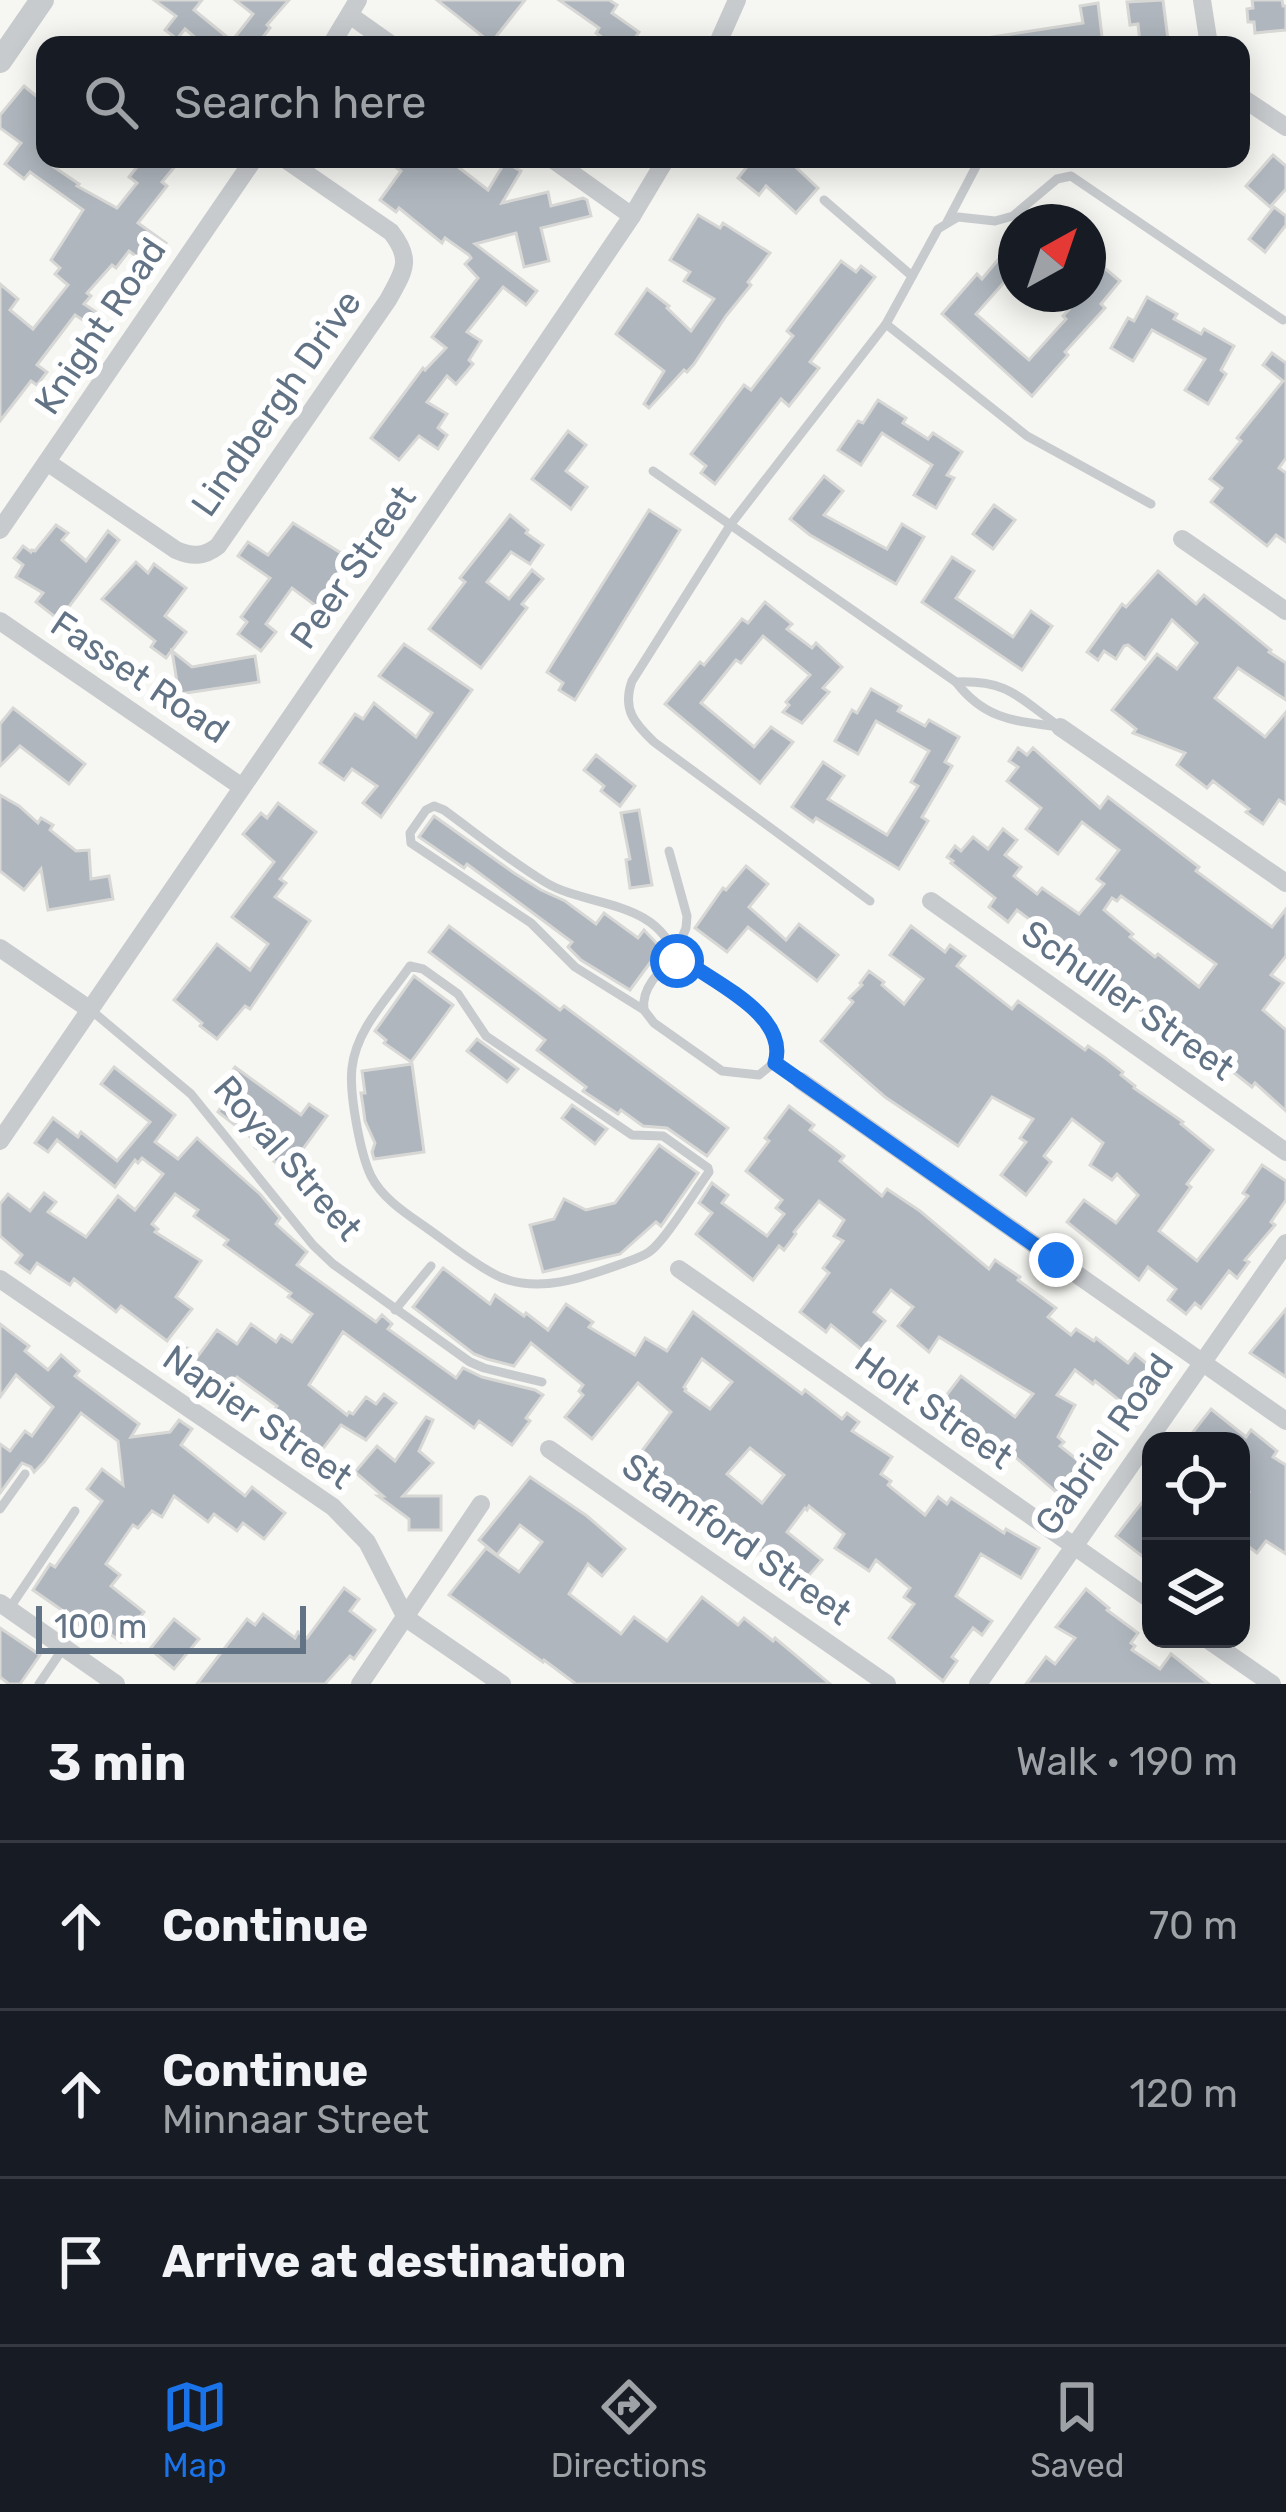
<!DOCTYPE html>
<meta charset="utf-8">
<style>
body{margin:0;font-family:Rubik,sans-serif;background:#20242c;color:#f1f3f6}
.controls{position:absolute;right:36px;bottom:36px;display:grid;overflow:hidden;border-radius:24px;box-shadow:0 6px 30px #0003}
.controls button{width:108px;height:108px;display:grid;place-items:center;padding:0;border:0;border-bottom:3px solid #363941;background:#171b24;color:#f1f3f6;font:60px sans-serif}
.compass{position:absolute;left:998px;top:204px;width:108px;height:108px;border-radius:50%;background:#171b24;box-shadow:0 6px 30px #0003;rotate:40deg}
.scale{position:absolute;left:36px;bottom:30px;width:270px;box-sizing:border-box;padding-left:12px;border:6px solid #627386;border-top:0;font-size:33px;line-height:42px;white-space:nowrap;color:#627386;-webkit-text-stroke:9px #fff;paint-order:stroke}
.stop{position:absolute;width:36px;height:36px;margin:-27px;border:9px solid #1a73e8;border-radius:50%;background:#fff}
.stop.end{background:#1a73e8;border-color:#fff;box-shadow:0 3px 12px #0008}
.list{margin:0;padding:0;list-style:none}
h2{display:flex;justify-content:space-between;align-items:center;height:156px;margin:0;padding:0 48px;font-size:51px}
h2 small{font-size:39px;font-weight:400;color:#9ea1a6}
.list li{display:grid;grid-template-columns:78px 1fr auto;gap:36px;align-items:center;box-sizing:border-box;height:168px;padding:0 48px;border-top:3px solid #363941}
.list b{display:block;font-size:45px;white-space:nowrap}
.list p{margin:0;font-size:39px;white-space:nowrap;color:#9ea1a6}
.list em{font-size:39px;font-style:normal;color:#9ea1a6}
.icon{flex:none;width:66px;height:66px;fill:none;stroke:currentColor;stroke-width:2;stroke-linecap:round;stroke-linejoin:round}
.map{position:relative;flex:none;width:1286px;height:1684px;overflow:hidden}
.search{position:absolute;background:#171b24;box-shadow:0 6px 30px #0003;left:36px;right:36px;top:36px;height:132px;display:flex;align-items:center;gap:30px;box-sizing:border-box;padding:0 42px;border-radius:24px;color:#9ea1a6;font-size:45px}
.sheet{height:660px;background:#171b24}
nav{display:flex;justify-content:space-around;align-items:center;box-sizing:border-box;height:168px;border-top:3px solid #363941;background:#171b24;font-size:33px;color:#9ea1a6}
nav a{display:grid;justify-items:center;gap:6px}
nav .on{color:#1a73e8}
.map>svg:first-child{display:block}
.building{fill:#afb6bd;stroke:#d7d7d5;stroke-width:3;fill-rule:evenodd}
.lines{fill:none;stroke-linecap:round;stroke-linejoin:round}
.service{stroke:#c8cbce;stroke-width:9}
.minor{stroke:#c8cbce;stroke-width:18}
.tertiary{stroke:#c8cbce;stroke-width:24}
.route{stroke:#1a73e8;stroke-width:15}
.labels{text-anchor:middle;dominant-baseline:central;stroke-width:12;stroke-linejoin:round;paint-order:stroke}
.street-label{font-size:36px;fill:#627386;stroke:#fff}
</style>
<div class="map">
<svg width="1286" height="1684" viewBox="0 0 1286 1684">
<rect width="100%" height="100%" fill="#f6f6f2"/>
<g class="building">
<path d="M154,0h48l-8,10 38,31 21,-27 -18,-14h54l-22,25 3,3 -13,17h-53l-19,-16 -8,10 -12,-9 11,-14z"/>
<path d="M437,0h88l-34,43z"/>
<path d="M559,0h50l8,5 -5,8 27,19 -9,13h-17l-17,-12 3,-5z"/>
<path d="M1163,0l5,40 -28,3 -2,-19 -8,1 -3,-23z"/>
<path d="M1252,0h30l1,6h3v24l-31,3 -1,-11h-6l-1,-13 6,-1z"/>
<path d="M1098,3l5,42h-110l-1,-8 91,-14 -3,-17z"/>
<path d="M24,86l21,17v58l34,23 -2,2 40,22 20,-25 -8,-6 14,-18h38l-19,23 5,4 -29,37 28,20 -17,23 -20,-15 -13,17 -4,-3 -25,28 4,3 -7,8 12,8 -7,12 -14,-9 -38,50 10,7 -10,13 -6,-4 -31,40v-137l18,15 -8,11 23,19 35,-44 -13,-11 5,-6 -9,-8 32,-50 -53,-38 -6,7 -19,-15 16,-21 -21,-15v-13z"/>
<path d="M1273,155l13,11v23l-16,18 -24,-21z"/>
<path d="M385,159h76l-4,7 31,24 17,-28 16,9 -19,32 46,-11 3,14 32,-8 4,2 4,16 -50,12 8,33 -25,6 -8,-34 -41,11 62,47 -11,14 -23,-18 -36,45 14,9 -12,19 4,4 -17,20 -9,-8 -20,26 20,12 -9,14 9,7 -9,14 -19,-13 -20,24 -28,-22 52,-70 2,2 21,-22 -14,-11 46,-59 -13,-14 6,-6 -2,-3 -24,-17 -3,5 -43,-35 -3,4 -16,-12 21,-29z"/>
<path d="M753,159h34l31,29 -22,25 -30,-27 -7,9 -21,-17z"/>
<path d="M1274,207l12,9v9l-21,27 -16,-13z"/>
<path d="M698,215l22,13 3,-5 47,30 -22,29 3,3 -25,31 -32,48 -7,8 -3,-2 -35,38 -5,-4 20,-33 -48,-37 31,-45 22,17 -2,2 24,23 23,-32 -30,-18 6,-9 -20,-12z"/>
<path d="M1016,238v31l-40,45 53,46 37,-41 -3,-3 20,-22h5v-40l32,27 -19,23 4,4 -40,44 3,3 -36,41 -90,-82 35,-40 5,5z"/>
<path d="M841,261l15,11 5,-6 14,11 -65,85 9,6 -30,38 -8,-7 -66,85 -14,-11 5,-7 -15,-12 53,-69 7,5 42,-54 -6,-5z"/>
<path d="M1147,297l30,17 -3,5 27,15 3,-5 30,17 -13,24 5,4 -18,30 -23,-14 20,-31 -53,-29 -19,31 -22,-13 17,-30 6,3z"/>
<path d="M1272,353l14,10v95l-7,10 7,5v69l-10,-7 -9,11 -56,-44 11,-14 -12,-9 31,-38 -4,-3 46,-57 -20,-16z"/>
<path d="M878,400l28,18 -3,5 25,16 5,-6 29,19 -15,23 7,3 -18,30 -22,-13 18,-30 -50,-32 -21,32 -23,-15 20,-29 5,2z"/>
<path d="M568,431l18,14 -20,26 21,16 -16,22 -39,-30z"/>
<path d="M824,476l19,15 -19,24 63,34 15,-25 22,13 -28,47 -86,-49 -20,-16z"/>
<path d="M994,505l21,15 -22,29 -20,-15z"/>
<path d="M649,510l31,20 -105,170 -16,-10 4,-7 -16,-11z"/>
<path d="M510,515l18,15 -2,3 17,12 -13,19 -19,-12 -24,30 22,17 23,-29 11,9 -21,25 5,4 -46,60 -52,-39 36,-47 -5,-4z"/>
<path d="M293,523l59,37 -25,33 7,6 -10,13 -32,-24 -26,36 10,8 -15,19 -23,-17 9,-12 -6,-5 29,-39 -32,-22 10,-14 20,13z"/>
<path d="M56,525l12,8 -6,7 24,21 22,-30 11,9 -60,80 -23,-18 7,-9 -27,-16 7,-12 -9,-7 9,-12 8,6 1,-2 3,1z"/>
<path d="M952,557l22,14 -18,27 57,39 18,-26 21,15 -30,44 -100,-68z"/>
<path d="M136,562l12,11 6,-9 32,24 -21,28 21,16 -20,26 -15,-11 4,-6 -53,-42z"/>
<path d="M1158,571l38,33 8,-9 67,55 -2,2 17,11v37l-48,-32 -23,30 50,39 21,-25v92l-7,-4 -16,24 -17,-12 3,-3 -36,-28 -6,7 -30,-23 8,-12 -52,-20 3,-4 -24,-19 45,-56 20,15 20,-26 -25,-23 -27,39 -17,-14 -4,1 -8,13 -12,-8 -6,9 -11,-8 35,-48 4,3z"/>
<path d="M765,602l27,22 -5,5 25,19 4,-5 26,24 -19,21 6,4 -27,31 -19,-11 6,-7 -3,-3 24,-27 -47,-39 -22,27 -5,-3 -35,43 53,44 17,-20 22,15 -33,41 -95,-79 35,-42 4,3 38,-46 6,4z"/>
<path d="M404,644l68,46 -91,127 -18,-14 14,-17 -25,-17 -8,11 -24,-17 35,-49 8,5 11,-16 42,34 16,-24 -53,-37z"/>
<path d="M172,651l20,16 63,-11 4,26 -80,12z"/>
<path d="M871,689l30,17 -3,5 27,15 4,-6 30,17 -14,25 7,4 -30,51 6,4 -29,48 -83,-51 -3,4 -21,-15 31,-45 21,14 -16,23 59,36 31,-49 -7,-4 18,-31 -53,-30 -18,33 -23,-13 17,-31 5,3z"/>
<path d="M13,708l72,56 -16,20 -49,-38 -20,20v-42z"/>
<path d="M1018,748l9,7 6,-7 67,60 8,-11 91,70 -3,4 76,56 14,-18v47l-15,19 12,8 -20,27 23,20v81l-31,-28 -3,4 -44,-35 -5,7 -15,-11 7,-8 -26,-21 -7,9 -75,-62 2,-2 -72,-54 -9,12 -19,-15 6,-9 -44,-35 2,-2 -6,-4 8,-11 6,5 12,-14 15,12 15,-20 14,11 -12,15 16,12 -7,9 23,18 5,-6 37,26 25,-30 -7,-5 22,-29 -37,-28 -24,32 -32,-25 15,-21 -34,-27 11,-14 -9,-6zM1121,896l95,68 -17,23 -41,-33 -3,3 -25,-20 3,-3 -29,-24 8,-12 5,3z"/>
<path d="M596,755l39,31 -15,20 -19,-15 3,-5 -20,-16z"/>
<path d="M0,795l19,11 19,17 3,-5 12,7 -3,5 26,21 13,-1 2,29 18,-3 4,23 -65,11 -7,-41 -17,21 -24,-19z"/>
<path d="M278,803l38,29 -36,47 6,4 -11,14 35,24 -60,88 -5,-3 -28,33 -17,-13 2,-3 -28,-23 43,-56 33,26 18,-26 -36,-27 42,-55 -31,-28 18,-21 6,5z"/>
<path d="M639,810l13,75 -22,3 -4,-28 4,-1 -9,-46z"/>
<path d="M434,816l80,57 27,17 24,11 31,23 8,-11 34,25 6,-8 17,18 -31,42 -49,-30 -13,-13 4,-5 -105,-78 -3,4 -45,-31z"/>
<path d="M746,866l22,18 -19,23 37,33 13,-16 39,31 -21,26 -69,-54 -21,25 -32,-24 28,-40 3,2z"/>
<path d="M449,926l111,84 4,-4 164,122 -21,28 -40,-28 -24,-2 -22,-16 -3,4 -35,-23 3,-4 -49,-37 8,-10 -116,-88z"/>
<path d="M911,926l34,26 5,-7 15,11 -8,10 55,43 6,-8 67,49 3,-4 16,11 19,15 -2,3 14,11 -1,2 49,34 -2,2 32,26 -26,34 4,3 -32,44 38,30 51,-65 -5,-3 19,-28 24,16v19l-15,22 4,3 -30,35 4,2 -12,16 -8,-7 -28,37 -6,-5 -9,11 -18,-14 8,-11 -28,-22 -9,13 -72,-58 17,-22 32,23 22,-28 -21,-21 -5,6 -22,-15 13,-22 -31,-24 -28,37 7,6 -25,33 -25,-20 25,-33 -6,-4 13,-19 -41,-22 -34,49 -73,-49 -64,-56 32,-39 -4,-4 13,-13 -2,-2 9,-12 15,11 -2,3 22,19 19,-25 -33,-24z"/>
<path d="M414,976l39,29 -42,57 -27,-19 2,-3 -11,-9z"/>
<path d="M477,1039l41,30 -11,13 -40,-31z"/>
<path d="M412,1064l12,88 -50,7 -2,-7 3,-9 -10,-22 -2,-15 -2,-13h4l-3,-22z"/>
<path d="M114,1067l61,48 -20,27 23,17 19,-21 63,56 20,24 -4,6 31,28 -10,13 79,57 6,-7 10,9 -4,5 68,49 7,-10 19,9 53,13 8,5 -17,23 4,3 -18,24 -33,-24 -5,7 -131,-96 -34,53 38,30 2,-3 4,2 13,-17 10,7 8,-10 12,9 -30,37 -25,-15 -23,30 -34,-26 3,-3 -16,-11 6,-9 -40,-29 -14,19 -47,-34 11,-14 11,8 19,-26 20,14 14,-20 25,18 5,-7 11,7 20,-28 -24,-17 3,-4 -67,-48 4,-5 -34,-24 4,-6 -23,-16 -23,30 6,5 -3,3 46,29 -25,36 16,12 -25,32 -46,-35 -5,6 -42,-33 -4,6 -33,-22 -7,10 -14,-10 6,-8 -22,-19v-32l8,-10 22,17 14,-18 12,9 -8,10 38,25 32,-41 17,14 28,-36 -21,-16 -4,5 -3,-3 -20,27 -58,-47 -9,12 -13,-9 18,-25 25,19 3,-5 36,29 33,-39 -49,-38z"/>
<path d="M235,1067l66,48 8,-11 18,12 -40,55 -32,-24 3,-4 -40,-31 9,-14 -10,-6z"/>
<path d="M572,1105l35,24 -12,15 -33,-26z"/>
<path d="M789,1106l25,19 -4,5 34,26 -4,5 42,35 5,-7 33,22 69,58 6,-9 25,17 -2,3 38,28 -8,9 23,18 5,-6 18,12 2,-3 32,25 7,-9 19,16 -7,9 8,6 -21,27 -39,-31 -2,3 -18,-14 -18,25 18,10 -17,32 6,5 -4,4 29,23 -9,11 5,4 -16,19 -69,-59 -6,8 -25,-19 5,-7 -32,-25 19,-25 54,41 18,-23 -94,-57 -10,15 -31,-26 15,-19 -22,-17 -17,22 11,9 -23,29 -31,-25 -5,7 -26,-20 29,-39 -6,-5 20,-27 -9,-5 10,-16 -25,-19 -25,31 2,2 -12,16 -5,-4 -26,34 -57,-46 16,-21 -13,-10 13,-20 16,12 -6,8 45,33 17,-22 -8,-6 6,-8 -36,-29 23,-30 -4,-3z"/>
<path d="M659,1145l39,28 -37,53 -5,-4 -36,32 -77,18 -13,-47 24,-6 10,-20 22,11 29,-7z"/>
<path d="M443,1268l47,36 5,-9 29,21 2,-3 22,17 18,-26 27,18 -4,5 46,28 10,-17 22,13 26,-39 109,82 3,-4 37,29 5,-6 12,9 -7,9 40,26 -11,17 10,7 -3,4 37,30 13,-18 9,7 4,-6 53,35 2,-4 33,19 -18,30 -40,-24 -25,42 36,25 -10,14 -9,-7 -21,29 5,4 -14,20 -54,-43 25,-34 -10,-7 6,-9 -34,-28 -7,11 -34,-23 9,-14 -35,-28 -2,4 -2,-2 -18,24 35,28 -18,21 -44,-32 -4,5 -42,-33 3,-4 -81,-58 35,-47 -33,-29 -46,56 -27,-22 18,-22 -4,-4 4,-6 -52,-42 -17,23 -27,-7 -13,-5 -61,-47zM702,1359l30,23 -22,27 -25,-18 1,-2 -2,-2zM750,1448l34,27 -22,28 -35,-29z"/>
<path d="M1286,1309v68l-36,-24z"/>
<path d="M0,1324l29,22 -4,5 23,19 13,-15 18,16 -4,5 64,48 -8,13 39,-5 9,-12 13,9 -11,16 64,51 7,-9 33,26 -21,26 -21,-16 -6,8 -23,-17 -6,8 -34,-26 -12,21 -10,-6 -14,17 -5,-3 -27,39 14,11 -9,11 33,26 -23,30 -23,-17 -7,10 -13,-11 1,-2 -46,-32 17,-26 5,3 47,-66 -15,-12 15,-20 21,16 -5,-44 -37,-28 -37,49 -10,10 -3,-5 -9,-4 -22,30v-49l10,7 15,-20 7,5 21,-29 -37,-32 -16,22z"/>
<path d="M1211,1409l35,28 5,-7 26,21 -4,6 13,8v89l-20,-13 -9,12 -16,-12v-39l8,-10 -8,-6 2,-45h-57z"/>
<path d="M426,1417l7,3 -14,31 14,12 -30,33h38v34h-32v-11l-31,-23h5l-28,-24 22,-26 18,15z"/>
<path d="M530,1477l57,39 38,33 -23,27 -14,-12 -19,30 52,40 13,-17 33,24 35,-44 36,28 6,-7 29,23 2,-3 55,46h-254l-32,-24 -1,2 -94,-67 37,-47 33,24 23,-30 -22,-17 -23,30 -18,-15z"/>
<path d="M1151,1491v72l-35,-27z"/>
<path d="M344,1588l15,11 -9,12 25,19 -21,29 -4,-3 -25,28h-128l50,-65 8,6 8,-11 32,24 3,-6 9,6z"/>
<path d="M1086,1589l23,19 -2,2 31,23 -7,10 4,3 -3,4 28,19 11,-15 38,30h-183l20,-27 9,7 20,-26 -19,-11z"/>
<path d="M174,1619l25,20 -25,30 -24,-20z"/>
<path d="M0,1628l40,27 -20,29h-11l-9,-7z"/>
</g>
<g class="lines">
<g class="service">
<path d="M824,200l88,76"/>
<path d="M947,222l33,-63"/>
<path d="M886,324l141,112 124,68"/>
<path d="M653,471l303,211c29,38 59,39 104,45"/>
<path d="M956,682c51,-2 61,14 100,42"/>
<path d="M434,806l10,4c33,24 66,51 101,72 42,26 114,16 132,79l13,3c31,22 99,53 85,98l-16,13 -37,-4 -68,-48 -10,-13 -69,-43 -44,-44 -120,-80 -1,-10 16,-23z"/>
<path d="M669,851l18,65 -1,12 -5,12 2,21"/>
<path d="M870,901l-216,-159c-20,-19 -32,-33 -22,-61l99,-157 155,-200 52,-95 20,-12 37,4 18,-5 44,-37 14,-3 212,144"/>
<path d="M410,966l13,3 35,25 28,42 146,99 31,1 45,32 1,4c-14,19 -44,69 -60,80 -7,5 -17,8 -25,11 -39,14 -84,31 -124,14 -24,-11 -48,-31 -69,-46 -21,-15 -48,-31 -60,-55 -11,-23 -22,-83 -19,-108 4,-39 37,-71 58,-102z"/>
<path d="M644,1010c-3,-20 15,-43 33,-49"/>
<path d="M92,1011l99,83 122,151 20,19 137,98 14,6 58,14"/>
<path d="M395,1310l36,-44"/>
<path d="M0,1509l25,-35"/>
<path d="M9,1609l66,-98"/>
<path d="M39,1684l25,-37"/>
</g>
<g class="minor">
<path d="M1202,0l7,45"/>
<path d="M351,16l41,29"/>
<path d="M331,45l27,-45"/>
<path d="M717,45l20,-45"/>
<path d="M1241,97l45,30"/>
<path d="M552,159l80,57"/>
<path d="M47,462l129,88c16,7 28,7 42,-4l170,-246c16,-29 25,-40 3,-68l-106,-73"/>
<path d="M0,530l254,-371"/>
<path d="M1182,539l104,72"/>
<path d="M0,621l242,166"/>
<path d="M1060,727l226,156"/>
<path d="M931,901l355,251"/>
<path d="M0,948l89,61"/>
<path d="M801,1081l485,340"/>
<path d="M0,1141l466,-680 166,-245 34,-57"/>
<path d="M679,1269l472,331"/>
<path d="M0,1279l333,228 34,35 39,76 96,66"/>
<path d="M549,1449l338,235"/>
<path d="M0,1603l116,81"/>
<path d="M1207,1639l65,45"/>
<path d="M360,1684l121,-180"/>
<path d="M978,1684l308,-441"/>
</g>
<path class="tertiary" d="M0,61l42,-61"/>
</g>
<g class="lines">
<path class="route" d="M677,961l13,3c31,22 99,54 85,99l281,197"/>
</g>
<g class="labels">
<g class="street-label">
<text transform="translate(100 326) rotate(-56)">Knight Road</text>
<text transform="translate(276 403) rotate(-55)">Lindbergh Drive</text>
<text transform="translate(353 567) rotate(-55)">Peer Street</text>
<text transform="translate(140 677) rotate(34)">Fasset Road</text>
<text transform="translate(1128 1000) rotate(35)">Schuller Street</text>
<text transform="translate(288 1158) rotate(49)">Royal Street</text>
<text transform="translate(934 1408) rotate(35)">Holt Street</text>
<text transform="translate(258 1417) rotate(35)">Napier Street</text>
<text transform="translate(1104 1444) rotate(-55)">Gabriel Road</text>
<text transform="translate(737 1539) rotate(35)">Stamford Street</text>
</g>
</g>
</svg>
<div class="controls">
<button><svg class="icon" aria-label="locate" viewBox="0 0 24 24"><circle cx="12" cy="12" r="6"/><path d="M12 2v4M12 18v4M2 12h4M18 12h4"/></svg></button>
<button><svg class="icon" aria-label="layers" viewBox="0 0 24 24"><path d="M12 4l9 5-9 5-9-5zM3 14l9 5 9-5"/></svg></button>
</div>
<svg class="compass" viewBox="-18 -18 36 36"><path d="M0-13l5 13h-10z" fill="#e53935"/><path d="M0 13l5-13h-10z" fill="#9ea1a6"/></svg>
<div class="scale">100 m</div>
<div class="stop" style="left:677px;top:961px"></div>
<div class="stop end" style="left:1056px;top:1260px"></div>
<div class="search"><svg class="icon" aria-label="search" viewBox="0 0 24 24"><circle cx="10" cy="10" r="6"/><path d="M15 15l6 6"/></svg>Search here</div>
</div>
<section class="sheet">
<h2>3 min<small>Walk · 190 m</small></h2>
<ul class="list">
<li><svg class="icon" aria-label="ahead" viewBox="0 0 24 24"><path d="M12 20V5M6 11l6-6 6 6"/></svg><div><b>Continue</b></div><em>70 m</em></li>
<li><svg class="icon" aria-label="ahead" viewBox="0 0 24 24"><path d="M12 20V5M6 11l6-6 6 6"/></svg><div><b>Continue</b><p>Minnaar Street</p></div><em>120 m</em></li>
<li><svg class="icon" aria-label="arrive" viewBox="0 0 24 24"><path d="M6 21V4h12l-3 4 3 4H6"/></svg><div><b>Arrive at destination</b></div></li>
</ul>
</section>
<nav>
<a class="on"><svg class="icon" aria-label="map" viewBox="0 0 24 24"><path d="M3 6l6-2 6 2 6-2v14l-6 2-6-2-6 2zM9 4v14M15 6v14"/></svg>Map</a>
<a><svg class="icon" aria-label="directions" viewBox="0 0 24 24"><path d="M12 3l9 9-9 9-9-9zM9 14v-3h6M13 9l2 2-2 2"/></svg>Directions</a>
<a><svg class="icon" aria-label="saved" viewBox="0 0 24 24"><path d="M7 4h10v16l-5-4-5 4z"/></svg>Saved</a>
</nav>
